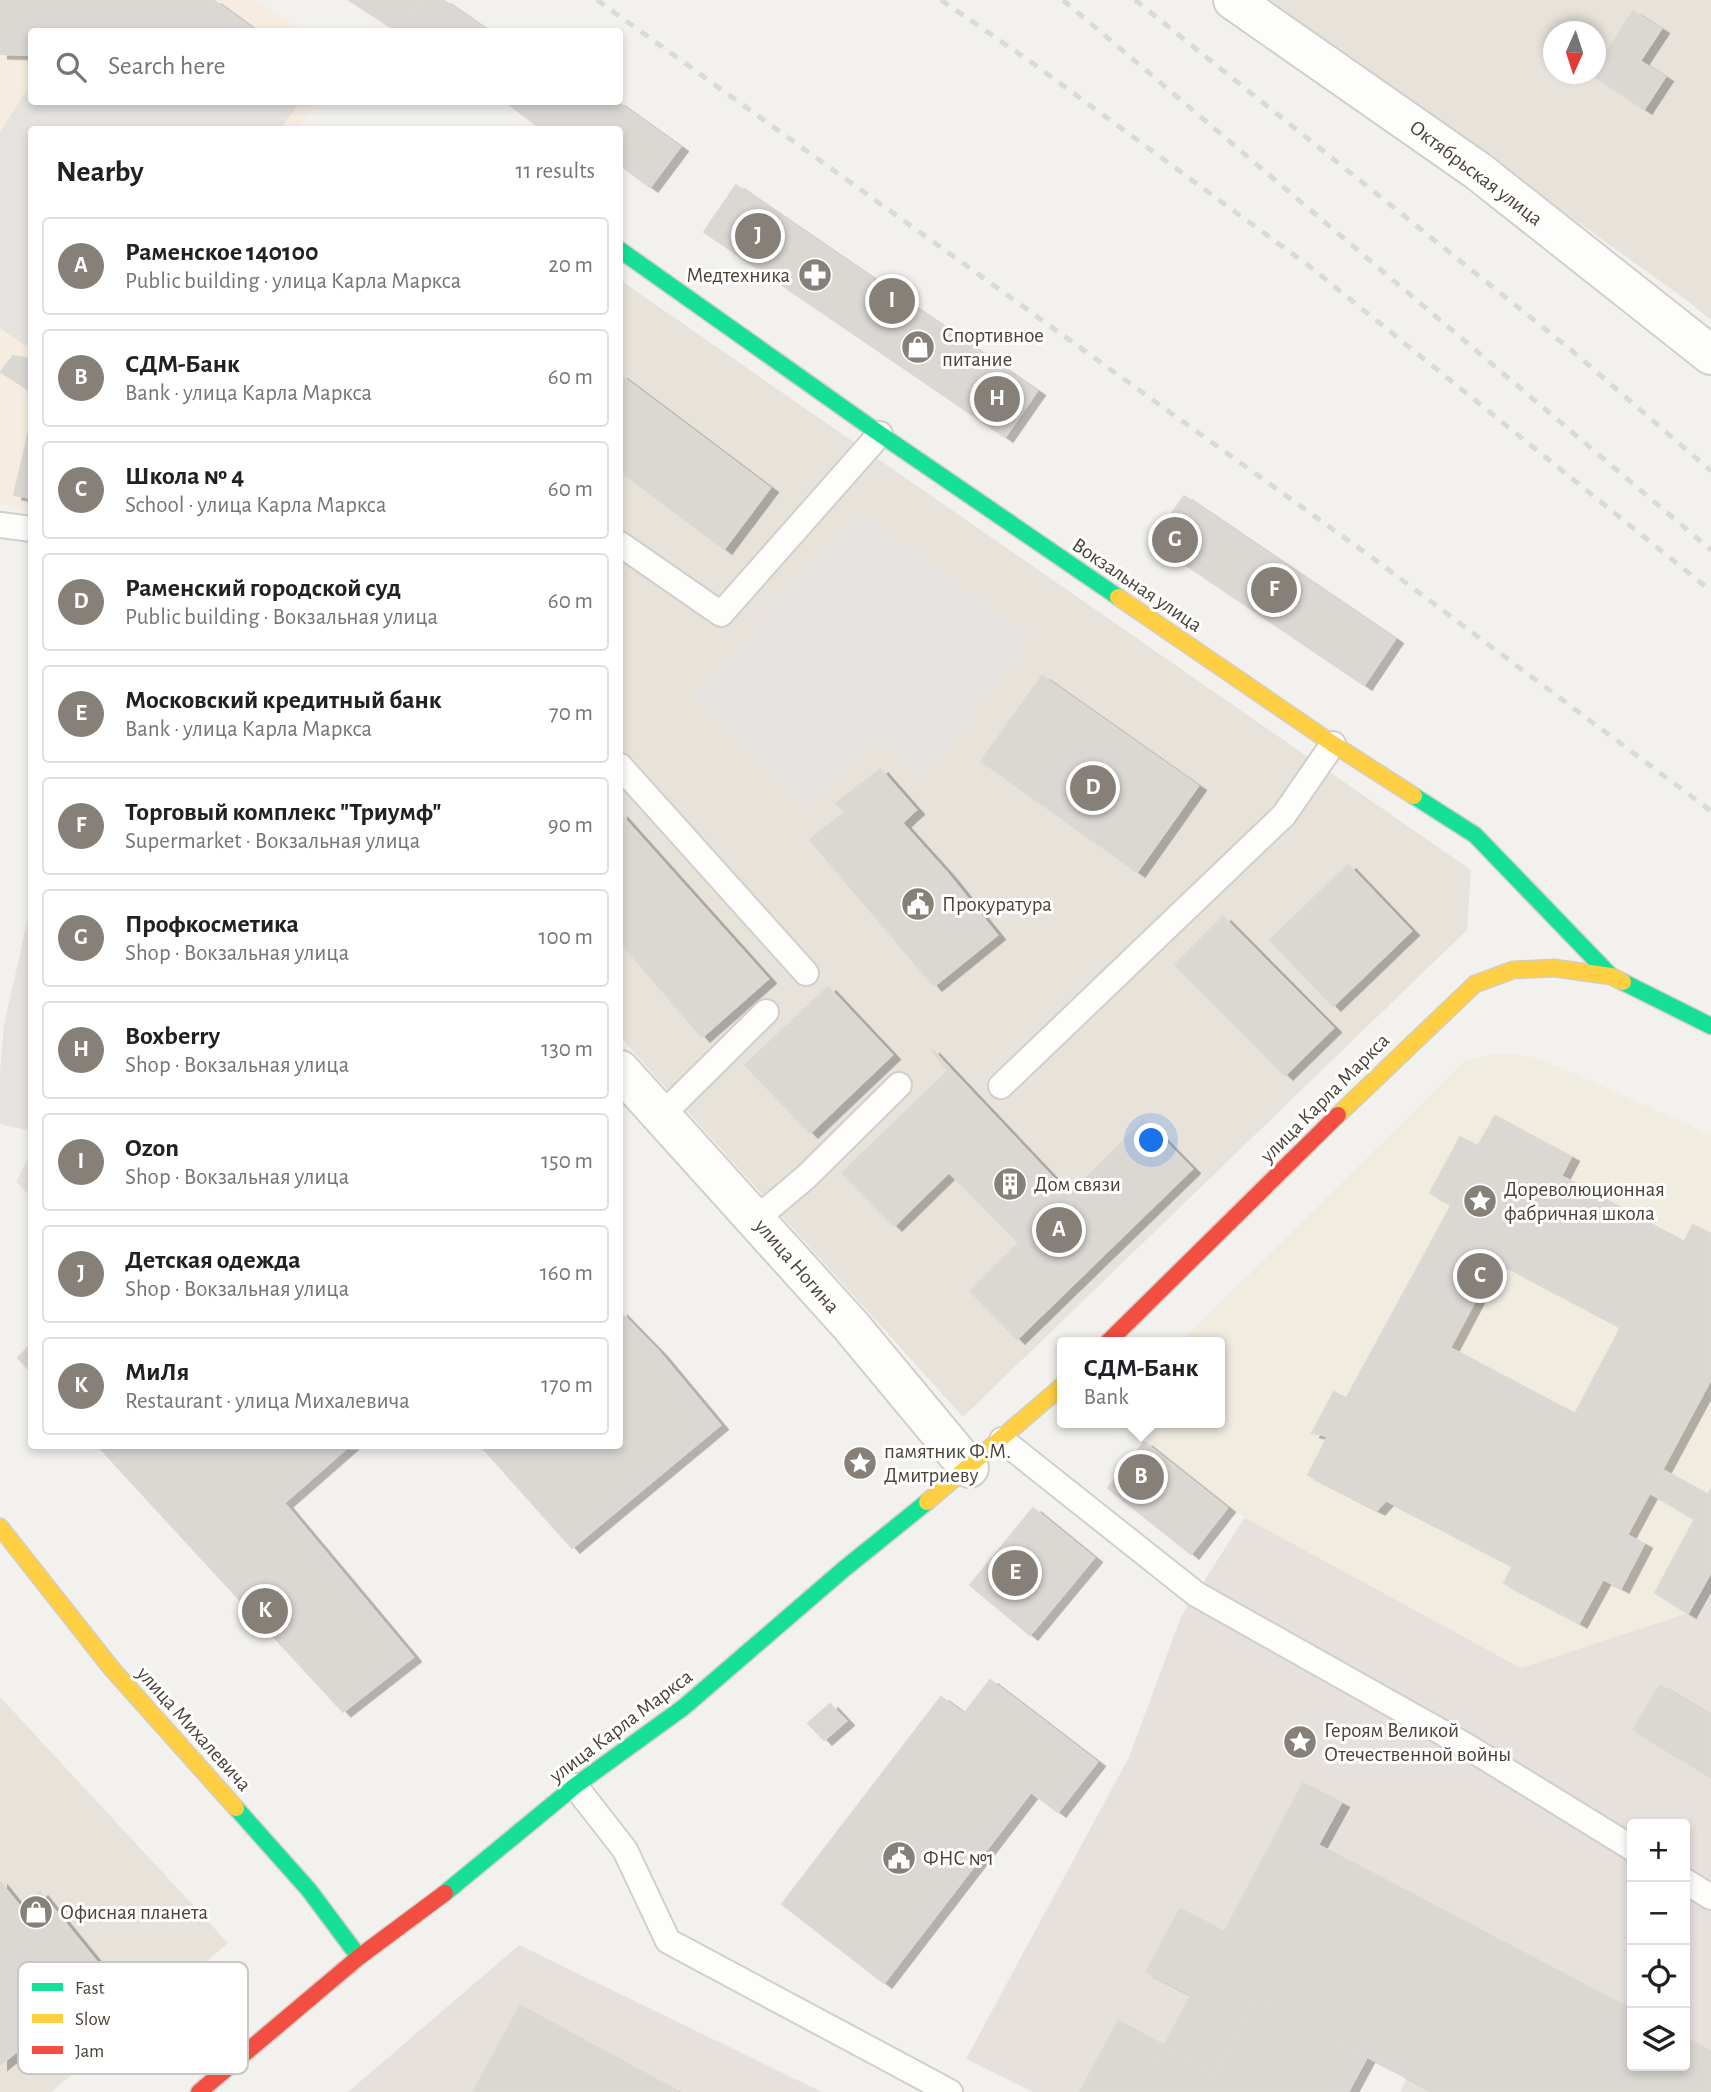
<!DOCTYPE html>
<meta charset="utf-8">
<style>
body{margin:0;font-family:"Alegreya Sans",sans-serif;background:#f2f2f2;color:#202124}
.controls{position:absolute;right:21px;bottom:21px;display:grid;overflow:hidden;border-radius:7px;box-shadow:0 4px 10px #0003}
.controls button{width:63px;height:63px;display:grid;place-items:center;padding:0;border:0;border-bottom:2px solid #e0e0e0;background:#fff;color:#202124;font:35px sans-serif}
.compass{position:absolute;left:1543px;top:21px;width:63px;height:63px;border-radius:50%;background:#fff;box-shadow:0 4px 10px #0003;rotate:183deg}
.you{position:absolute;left:1152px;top:1141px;width:24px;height:24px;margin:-18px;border:5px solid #fff;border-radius:50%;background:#1a73e8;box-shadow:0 0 0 10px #1a73e833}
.badge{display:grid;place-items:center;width:46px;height:46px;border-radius:50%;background:#868078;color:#fff;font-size:23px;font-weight:700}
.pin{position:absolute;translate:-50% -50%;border:4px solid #fff;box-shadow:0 2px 7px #0006}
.popup{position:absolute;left:1057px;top:1337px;width:168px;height:91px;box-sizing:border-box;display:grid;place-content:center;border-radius:7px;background:#fff;filter:drop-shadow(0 2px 5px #0005);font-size:23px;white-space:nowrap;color:#757577}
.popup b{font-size:26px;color:#202124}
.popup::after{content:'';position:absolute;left:50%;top:100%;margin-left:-14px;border:14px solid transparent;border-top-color:#fff}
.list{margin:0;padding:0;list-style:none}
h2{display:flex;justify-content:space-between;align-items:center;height:91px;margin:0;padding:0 28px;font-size:30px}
h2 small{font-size:23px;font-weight:400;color:#757577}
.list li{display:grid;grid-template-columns:46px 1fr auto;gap:21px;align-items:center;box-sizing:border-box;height:98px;margin:0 14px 14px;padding:0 14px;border:2px solid #e0e0e0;border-radius:7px}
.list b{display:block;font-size:26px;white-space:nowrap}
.list p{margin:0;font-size:23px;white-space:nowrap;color:#757577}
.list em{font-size:23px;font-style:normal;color:#757577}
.icon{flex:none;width:38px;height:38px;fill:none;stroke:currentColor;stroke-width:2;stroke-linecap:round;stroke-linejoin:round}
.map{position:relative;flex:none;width:1711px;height:2092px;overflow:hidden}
.search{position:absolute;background:#fff;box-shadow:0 4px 10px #0003;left:28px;top:28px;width:595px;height:77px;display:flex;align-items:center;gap:18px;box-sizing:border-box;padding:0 24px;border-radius:7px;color:#757577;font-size:26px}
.panel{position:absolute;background:#fff;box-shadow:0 4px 10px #0003;left:28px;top:126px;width:595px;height:1323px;border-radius:7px}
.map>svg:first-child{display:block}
.residential{fill:#e7e3db;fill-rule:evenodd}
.commercial{fill:#f6ece1}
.industrial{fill:#e6e1dd;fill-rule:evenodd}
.education{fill:#f1ece0}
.parking{fill:#e5e2df}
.building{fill:#dbd8d4;stroke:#dcd8d3;stroke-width:2;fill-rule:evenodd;filter:url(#shadow)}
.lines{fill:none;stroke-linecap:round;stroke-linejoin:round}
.lane-casing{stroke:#d1cfcb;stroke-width:28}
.street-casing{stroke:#d1cfcb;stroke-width:42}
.fast-casing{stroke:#d3cec4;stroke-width:19}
.slow-casing{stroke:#d3cec4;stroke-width:19}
.jam-casing{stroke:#d3cec4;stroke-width:19}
.lane{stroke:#fdfdfc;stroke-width:24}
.street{stroke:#fdfdfc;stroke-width:38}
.fast{stroke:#16e098;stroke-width:16}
.slow{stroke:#ffcf43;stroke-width:16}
.jam{stroke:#f24e42;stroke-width:16}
.rail{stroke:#dadada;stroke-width:5;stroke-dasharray:9 9;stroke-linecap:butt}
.labels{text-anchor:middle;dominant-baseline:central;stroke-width:6;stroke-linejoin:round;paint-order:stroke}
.street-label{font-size:21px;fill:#4b4338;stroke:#fff}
.poi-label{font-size:21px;fill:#4b4338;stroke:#fff;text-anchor:start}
.key{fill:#fff;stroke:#c9c7c3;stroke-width:2}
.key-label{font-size:19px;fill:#4b4338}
</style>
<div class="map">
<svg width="1711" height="2092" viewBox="0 0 1711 2092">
<defs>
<filter id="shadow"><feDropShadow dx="8" dy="4.5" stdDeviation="0" flood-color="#0004"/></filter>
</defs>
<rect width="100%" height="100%" fill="#f3f1ee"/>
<g class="residential">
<path d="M1268,0h443v320l-26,-21zM1554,32h42v42h-42z"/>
<path d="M620,280l851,590 -4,60 -504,487 -343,-380z"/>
<path d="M0,1697l228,246 -177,149h-51z"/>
</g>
<path class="commercial" d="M0,0h257l45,31 -270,1v70h284l-19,27 -265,1 -1,380 -31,-6z"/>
<g class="industrial">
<path d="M1245,1517l276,150 190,-95v520h-311l7,-14 -40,-21 -19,35h-315l-67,-33 163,-302 52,-140zM1632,1824h53v242h-53z"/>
<path d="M519,1945l303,147h-474z"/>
</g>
<path class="education" d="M1497,1053l32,3 40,15 142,64v437l-23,41 -167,55 -294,-160 -111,-85h104v-81h-39l283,-281z"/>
<g class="parking">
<path d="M29,87l2,1 1,14h268l-20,27 -248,1 -1,219 -31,-21v-196z"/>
<path d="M860,512l170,125 -104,139 -49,-42 -69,71 -114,-109z"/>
<path d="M31,904v227l-31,-7v-52l4,-47z"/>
<path d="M31,1153v44l-15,-15z"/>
</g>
<g class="building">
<path d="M0,0h213l44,32h-225v23l-32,-1z"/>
<path d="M349,0h71l-22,32z"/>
<path d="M420,0h23l46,32h-91z"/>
<path d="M1633,11l28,18 -21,32 25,16 -21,32 -52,-34 4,-1v-5z"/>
<path d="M506,102h111l63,45 -30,40 -30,-22v-35h-77z"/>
<path d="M736,185l301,206 -32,46 -301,-205z"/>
<path d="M13,356l19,3v33l-31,-20z"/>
<path d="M620,375l150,113 -46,61 -104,-78z"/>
<path d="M32,418v80l-18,-3z"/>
<path d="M1184,496l211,143 -31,46 -212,-143z"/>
<path d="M1042,676l156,110 -61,86 -156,-111z"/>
<path d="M880,769l36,41 -14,13 45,50 50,62 -63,51 -124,-146 35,-28 -9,-9z"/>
<path d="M620,814l148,165 -66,58 -82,-95z"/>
<path d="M1348,865l63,66 -78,75 -63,-66z"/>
<path d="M1223,917l110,111 -48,47 -110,-110z"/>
<path d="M828,987l64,68 -82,78 -65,-68z"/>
<path d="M931,1049l138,146 75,-75 48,49 -175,170 -47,-48 49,-48 -70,-71 -55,54 -52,-53 106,-102z"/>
<path d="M1495,1116l76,41 -10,19 123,66 9,-17 18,9v145l-84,156 17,9 -23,44 -18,-9 -24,44 -75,-40 9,-17 -127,-66 -9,10 -69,-35 20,-39 -16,-3 22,-41 12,7 106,-195 -22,-11 30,-56 18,9zM1496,1261l125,66 -46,87 -125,-66z"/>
<path d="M620,1312l39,40 61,73 -148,123 -91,-102h139z"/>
<path d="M32,1343v30l-14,-15z"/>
<path d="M1144,1442l83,66 -36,46 -83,-66z"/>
<path d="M98,1446h251l-65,57 129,154 -70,55z"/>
<path d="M1663,1470l45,25 -14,24 -44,-26z"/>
<path d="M1711,1489v83l-23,41 -33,-20z"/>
<path d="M1033,1508l61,50 -64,77 -60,-50z"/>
<path d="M990,1680l107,82 -39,50 -27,-20 -147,191 -102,-79 159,-207 23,17z"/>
<path d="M1660,1685l51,30v62l-78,-47z"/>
<path d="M830,1704l16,17 -22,19 -16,-17z"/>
<path d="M1303,1783l38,20 -23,42 314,165v56h53v-28l26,14v40h-276l-180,-94 -40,75 -51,-27z"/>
<path d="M0,1882l21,26 19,-16 69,85 -109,88z"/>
<path d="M1180,1909l44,23 -33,63 -45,-23z"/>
<path d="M1255,1998l112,59 -19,35h-142z"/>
<path d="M520,2006l158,86h-205z"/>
<path d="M1118,2021l46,25 -24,46h-60z"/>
<path d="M1164,2046l51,27 -10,19h-65z"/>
</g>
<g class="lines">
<g class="lane-casing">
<g id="lane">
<path d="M0,525l32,4"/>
<path d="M620,544l101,70 159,-180"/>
<path d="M620,766l186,207"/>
<path d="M1001,1086l283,-271 49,-71"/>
<path d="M661,1116l105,-104"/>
<path d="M756,1219l50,-42 93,-92"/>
<path d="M1002,1440l194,154 272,153 164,101"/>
<path d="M575,1786l50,64 43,91 282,151"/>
<path d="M1685,1881l26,16"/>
</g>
</g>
<g class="street-casing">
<g id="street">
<path d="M1233,0l245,171 233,184"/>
<path d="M620,1070l231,256 118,142"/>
</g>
</g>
<g class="fast-casing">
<g id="fast">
<path d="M620,250l260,184 238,163"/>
<path d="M1414,796l61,39 136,141"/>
<path d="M1623,982l88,44"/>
<path d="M236,1808l73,82 50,67"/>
<path d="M445,1893l130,-107 109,-79 160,-138 83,-67"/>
</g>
</g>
<g class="slow-casing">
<g id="slow">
<path d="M1118,597l215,147 81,52"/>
<path d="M1338,1115l137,-131 38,-14 41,-2 57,8 12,6"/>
<path d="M927,1502l135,-116"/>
<path d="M0,1527l112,142 124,139"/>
</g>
</g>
<g class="jam-casing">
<g id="jam">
<path d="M1108,1342l230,-227"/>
<path d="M199,2092l160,-135 86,-64"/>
</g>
</g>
<use href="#lane" class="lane"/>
<use href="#street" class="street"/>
<use href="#fast" class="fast"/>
<use href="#slow" class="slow"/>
<use href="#jam" class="jam"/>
<g class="rail">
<path d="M597,0l777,559 337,252"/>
<path d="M941,0l90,62 278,204 402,325"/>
<path d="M1063,0l648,550"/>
<path d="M1135,0l435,349 141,122"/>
</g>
</g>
<defs>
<g id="pharmacy-disc" transform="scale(1.75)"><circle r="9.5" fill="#868078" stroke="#fff"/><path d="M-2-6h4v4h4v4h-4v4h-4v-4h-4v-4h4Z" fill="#fff"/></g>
<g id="shop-disc" transform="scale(1.75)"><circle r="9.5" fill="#868078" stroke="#fff"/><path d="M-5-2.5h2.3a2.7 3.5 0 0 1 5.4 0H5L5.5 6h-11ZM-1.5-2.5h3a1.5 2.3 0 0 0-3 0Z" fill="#fff"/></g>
<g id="civic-disc" transform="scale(1.75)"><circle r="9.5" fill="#868078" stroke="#fff"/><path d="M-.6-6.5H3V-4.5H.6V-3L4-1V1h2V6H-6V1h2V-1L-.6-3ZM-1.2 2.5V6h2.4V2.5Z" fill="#fff"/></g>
<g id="building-disc" transform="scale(1.75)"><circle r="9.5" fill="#868078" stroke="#fff"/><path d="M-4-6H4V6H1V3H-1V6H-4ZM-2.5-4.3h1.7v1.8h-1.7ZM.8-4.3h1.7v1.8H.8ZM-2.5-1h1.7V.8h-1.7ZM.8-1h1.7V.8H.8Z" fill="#fff"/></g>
<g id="sight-disc" transform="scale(1.75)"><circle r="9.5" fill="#868078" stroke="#fff"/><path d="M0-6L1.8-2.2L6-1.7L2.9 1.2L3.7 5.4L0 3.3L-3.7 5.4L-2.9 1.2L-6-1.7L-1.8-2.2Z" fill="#fff"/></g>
</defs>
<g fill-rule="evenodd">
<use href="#pharmacy-disc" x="815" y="275"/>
<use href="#shop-disc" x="918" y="347"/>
<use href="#civic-disc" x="918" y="904"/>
<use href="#building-disc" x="1010" y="1184"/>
<use href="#sight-disc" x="1480" y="1201"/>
<use href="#sight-disc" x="860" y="1463"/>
<use href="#sight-disc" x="1300" y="1742"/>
<use href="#civic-disc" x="899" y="1858"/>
<use href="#shop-disc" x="36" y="1912"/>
</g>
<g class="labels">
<g class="street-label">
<text transform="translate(1476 173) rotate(37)">Октябрьская улица</text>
<text transform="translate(1137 585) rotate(34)">Вокзальная улица</text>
<text transform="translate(1325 1098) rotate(-45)">улица Карла Маркса</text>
<text transform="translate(797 1266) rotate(49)">улица Ногина</text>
<text transform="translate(621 1726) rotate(-37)">улица Карла Маркса</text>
<text transform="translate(194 1729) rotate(48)">улица Михалевича</text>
</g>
<g class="poi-label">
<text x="790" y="275" text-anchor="end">Медтехника</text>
<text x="942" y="335">Спортивное<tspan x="942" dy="24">питание</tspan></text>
<text x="942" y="904">Прокуратура</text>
<text x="1034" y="1184">Дом связи</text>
<text x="1504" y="1189">Дореволюционная<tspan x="1504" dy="24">фабричная школа</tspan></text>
<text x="884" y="1451">памятник Ф.М.<tspan x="884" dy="24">Дмитриеву</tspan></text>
<text x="1324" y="1730">Героям Великой<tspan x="1324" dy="24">Отечественной войны</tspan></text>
<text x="923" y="1858">ФНС №1</text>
<text x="60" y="1912">Офисная планета</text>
</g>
</g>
<rect x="18" y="1962" width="230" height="112" rx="10" class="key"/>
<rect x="32" y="1983" width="31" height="8" fill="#16e098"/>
<rect x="32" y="2014" width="31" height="9" fill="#ffcf43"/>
<rect x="32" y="2046" width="31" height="8" fill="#f24e42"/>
<g class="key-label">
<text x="75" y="1994">Fast</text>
<text x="75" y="2025">Slow</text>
<text x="75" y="2057">Jam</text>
</g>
</svg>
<div class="controls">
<button>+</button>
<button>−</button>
<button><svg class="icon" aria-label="locate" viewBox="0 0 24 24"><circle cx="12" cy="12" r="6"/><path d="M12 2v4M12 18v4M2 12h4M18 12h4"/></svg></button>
<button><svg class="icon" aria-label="layers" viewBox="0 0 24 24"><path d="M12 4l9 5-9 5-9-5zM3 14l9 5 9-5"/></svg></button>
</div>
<svg class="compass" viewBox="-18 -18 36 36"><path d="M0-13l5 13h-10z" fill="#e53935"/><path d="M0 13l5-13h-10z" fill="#757577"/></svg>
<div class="you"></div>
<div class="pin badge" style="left:1059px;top:1230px">A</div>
<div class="pin badge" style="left:1141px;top:1477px">B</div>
<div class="popup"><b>СДМ-Банк</b>Bank</div>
<div class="pin badge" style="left:1480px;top:1276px">C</div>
<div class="pin badge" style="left:1093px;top:788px">D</div>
<div class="pin badge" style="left:1015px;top:1573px">E</div>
<div class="pin badge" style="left:1274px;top:590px">F</div>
<div class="pin badge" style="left:1175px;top:540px">G</div>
<div class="pin badge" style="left:997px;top:399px">H</div>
<div class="pin badge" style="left:892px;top:301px">I</div>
<div class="pin badge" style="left:758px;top:236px">J</div>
<div class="pin badge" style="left:265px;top:1611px">K</div>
<div class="search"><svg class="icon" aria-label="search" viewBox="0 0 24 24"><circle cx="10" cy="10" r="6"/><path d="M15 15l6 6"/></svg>Search here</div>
<section class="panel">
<h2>Nearby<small>11 results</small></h2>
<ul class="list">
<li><span class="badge">A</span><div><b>Раменское 140100</b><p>Public building · улица Карла Маркса</p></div><em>20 m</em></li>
<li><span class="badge">B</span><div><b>СДМ-Банк</b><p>Bank · улица Карла Маркса</p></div><em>60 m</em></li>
<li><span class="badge">C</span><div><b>Школа № 4</b><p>School · улица Карла Маркса</p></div><em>60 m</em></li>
<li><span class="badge">D</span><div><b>Раменский городской суд</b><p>Public building · Вокзальная улица</p></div><em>60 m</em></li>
<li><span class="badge">E</span><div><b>Московский кредитный банк</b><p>Bank · улица Карла Маркса</p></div><em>70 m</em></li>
<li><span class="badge">F</span><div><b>Торговый комплекс &quot;Триумф&quot;</b><p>Supermarket · Вокзальная улица</p></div><em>90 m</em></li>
<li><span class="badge">G</span><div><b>Профкосметика</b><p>Shop · Вокзальная улица</p></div><em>100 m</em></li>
<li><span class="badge">H</span><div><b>Boxberry</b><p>Shop · Вокзальная улица</p></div><em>130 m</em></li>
<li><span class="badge">I</span><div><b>Ozon</b><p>Shop · Вокзальная улица</p></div><em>150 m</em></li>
<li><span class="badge">J</span><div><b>Детская одежда</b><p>Shop · Вокзальная улица</p></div><em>160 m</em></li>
<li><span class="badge">K</span><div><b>МиЛя</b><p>Restaurant · улица Михалевича</p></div><em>170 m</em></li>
</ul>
</section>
</div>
